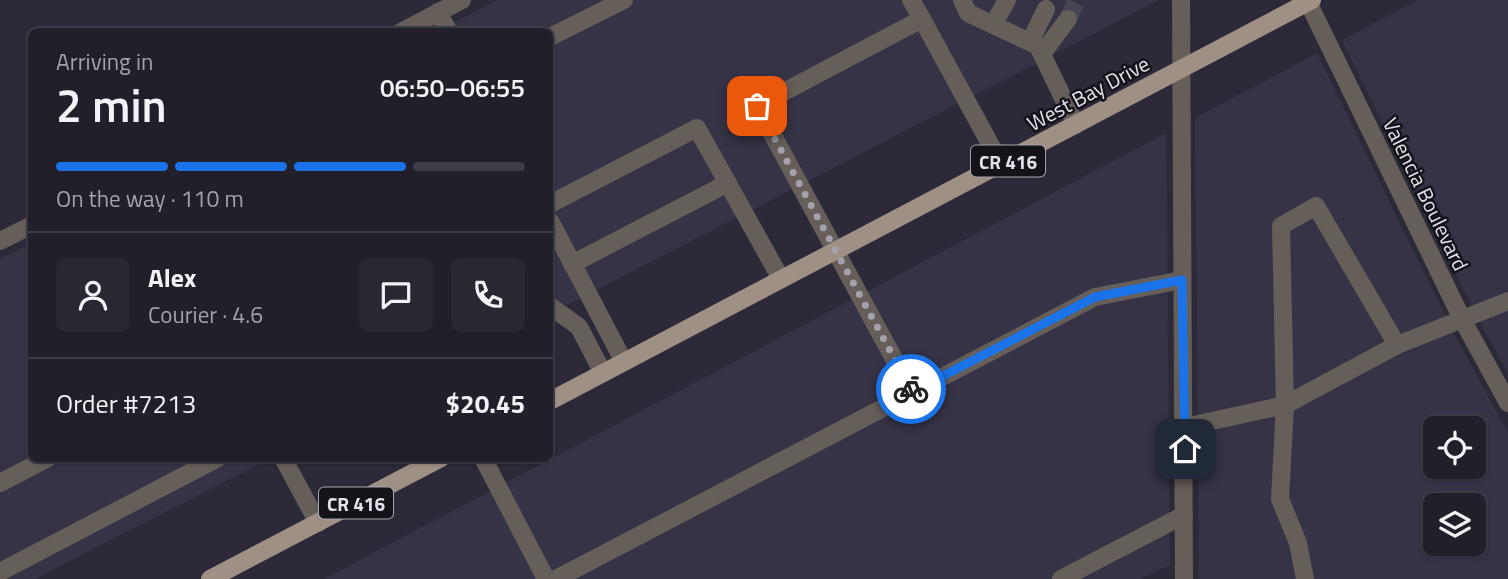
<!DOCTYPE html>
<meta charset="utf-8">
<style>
:root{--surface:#211f2a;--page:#292732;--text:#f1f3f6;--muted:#a2a2a8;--line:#3e3d47;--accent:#1a73e8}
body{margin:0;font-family:"Titillium Web",sans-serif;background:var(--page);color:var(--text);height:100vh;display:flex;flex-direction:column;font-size:26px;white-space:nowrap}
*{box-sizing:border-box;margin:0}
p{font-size:23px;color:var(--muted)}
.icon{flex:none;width:38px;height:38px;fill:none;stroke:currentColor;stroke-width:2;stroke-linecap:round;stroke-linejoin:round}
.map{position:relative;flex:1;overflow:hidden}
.details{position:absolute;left:28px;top:28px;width:525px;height:434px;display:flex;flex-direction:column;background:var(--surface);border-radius:10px;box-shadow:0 2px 5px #0004,0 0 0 2px var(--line)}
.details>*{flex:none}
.buttons{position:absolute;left:1423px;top:416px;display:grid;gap:14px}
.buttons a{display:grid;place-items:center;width:63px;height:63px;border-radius:10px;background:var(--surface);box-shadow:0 2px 5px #0004,0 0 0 2px var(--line);font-size:35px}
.pin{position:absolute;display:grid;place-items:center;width:60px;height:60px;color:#fff;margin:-30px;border-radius:14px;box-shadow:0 4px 10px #0006}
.courier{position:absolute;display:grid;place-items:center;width:70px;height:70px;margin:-35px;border:5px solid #1a73e8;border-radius:50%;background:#fff;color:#222;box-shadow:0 2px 9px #0007}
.head em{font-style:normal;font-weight:600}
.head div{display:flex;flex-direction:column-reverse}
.head{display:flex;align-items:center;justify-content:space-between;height:119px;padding:0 28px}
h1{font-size:46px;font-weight:600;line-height:52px}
.bar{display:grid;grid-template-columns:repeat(4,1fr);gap:10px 7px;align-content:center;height:84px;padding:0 28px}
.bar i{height:9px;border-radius:5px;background:var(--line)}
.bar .selected{background:var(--accent)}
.bar p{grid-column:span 4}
.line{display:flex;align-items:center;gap:18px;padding:0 28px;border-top:2px solid var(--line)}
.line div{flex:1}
.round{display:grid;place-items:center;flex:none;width:74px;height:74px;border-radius:10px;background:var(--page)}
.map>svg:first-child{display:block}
.built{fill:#373347;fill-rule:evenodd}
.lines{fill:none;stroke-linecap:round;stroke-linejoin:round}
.minor-tunnel{stroke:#474553;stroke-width:18;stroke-dasharray:18 9;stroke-linecap:butt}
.minor{stroke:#665e59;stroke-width:18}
.major{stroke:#9f8f85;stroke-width:18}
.done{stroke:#a3a1ac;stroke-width:7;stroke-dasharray:0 12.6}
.route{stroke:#1a73e8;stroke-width:9}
.labels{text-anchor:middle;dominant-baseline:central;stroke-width:5;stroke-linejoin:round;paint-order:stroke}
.shield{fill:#14131a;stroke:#a5a3ac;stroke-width:2}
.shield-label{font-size:19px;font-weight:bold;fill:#e3e1eb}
.street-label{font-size:21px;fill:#e3e1eb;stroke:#14131a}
</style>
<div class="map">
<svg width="1508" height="579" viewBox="0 0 1508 579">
<rect width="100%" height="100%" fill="#2c2938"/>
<g class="built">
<polygon points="497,0 1159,0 550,314 550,32 436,32"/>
<polygon points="1418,0 1508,0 1508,373 1475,313 1342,40"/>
<path d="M1317,53L1450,326L1508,433V579H1199L1195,118ZM1435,429H1474V467H1435ZM1435,506H1474V544H1435Z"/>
<polygon points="1166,133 1170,565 1140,579 324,579"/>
<polygon points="31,243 32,458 269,459 35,579 0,579 0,259"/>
</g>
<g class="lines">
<polyline class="minor-tunnel" points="1068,19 1077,0"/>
<g class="minor">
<polyline points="911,0 922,19"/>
<polyline points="962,0 968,13 1038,46 1076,125"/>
<polyline points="1181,0 1184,579"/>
<polyline points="1308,2 1462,319 1508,403"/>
<polyline points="438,12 449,32"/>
<polyline points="993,25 1007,0"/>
<polyline points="401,32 462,0"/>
<polyline points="550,37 624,0"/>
<polyline points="1030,42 1046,9"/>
<polyline points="1042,54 1068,19"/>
<polyline points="550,204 697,128 781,279"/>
<polyline points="550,221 624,362"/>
<polyline points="0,241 32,225"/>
<polyline points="572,264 728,183"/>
<polyline points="550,306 579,327 603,373"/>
<polyline points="1397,345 1508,301"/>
<polyline points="912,392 757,106 922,19 1001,164"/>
<polyline points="1185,427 1285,405 1397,345 1316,206 1281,226 1285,405 1280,499 1298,543 1305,579"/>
<polyline points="283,458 318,523"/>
<polyline points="483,458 546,579"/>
<polyline points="0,483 48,458"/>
<polyline points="0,572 218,458"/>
<polyline points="556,579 1095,297 1182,280"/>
<polyline points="1061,579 1184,515"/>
</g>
<g class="major">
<polyline points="550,401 1312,0"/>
<polyline points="210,579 441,458"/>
</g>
</g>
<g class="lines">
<polyline class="done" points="757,106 911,389"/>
<polyline class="route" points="911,389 912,392 1095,297 1182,280 1185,449"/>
</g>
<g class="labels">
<g class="shield">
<rect x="971" y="145.5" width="74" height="31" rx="5"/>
<rect x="319" y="487.5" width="74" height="31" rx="5"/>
</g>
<g class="shield-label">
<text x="1008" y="161">CR 416</text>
<text x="356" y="503">CR 416</text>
</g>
<g class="street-label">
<text transform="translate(1088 93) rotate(-28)">West Bay Drive</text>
<text transform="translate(1426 194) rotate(64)">Valencia Boulevard</text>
</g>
</g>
</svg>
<div class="buttons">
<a><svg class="icon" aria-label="locate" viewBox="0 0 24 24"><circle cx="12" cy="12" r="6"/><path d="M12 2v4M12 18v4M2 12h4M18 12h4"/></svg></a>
<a><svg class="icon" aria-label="layers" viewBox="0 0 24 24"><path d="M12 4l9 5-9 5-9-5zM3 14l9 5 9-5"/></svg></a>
</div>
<div class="pin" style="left:757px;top:106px;background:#ea580c"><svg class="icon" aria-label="bag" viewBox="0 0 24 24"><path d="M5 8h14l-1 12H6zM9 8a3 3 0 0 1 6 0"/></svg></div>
<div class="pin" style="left:1185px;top:449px;background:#1f2937"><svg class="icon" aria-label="home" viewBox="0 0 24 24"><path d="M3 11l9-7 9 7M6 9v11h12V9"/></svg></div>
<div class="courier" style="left:911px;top:389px"><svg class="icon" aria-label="bike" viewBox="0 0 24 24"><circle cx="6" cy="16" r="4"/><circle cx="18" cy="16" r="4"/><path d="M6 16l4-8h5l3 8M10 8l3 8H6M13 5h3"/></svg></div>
<section class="details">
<div class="head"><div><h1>2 min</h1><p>Arriving in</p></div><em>06:50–06:55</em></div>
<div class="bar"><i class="selected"></i><i class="selected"></i><i class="selected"></i><i></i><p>On the way · 110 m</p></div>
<div class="line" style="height:126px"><a class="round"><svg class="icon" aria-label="person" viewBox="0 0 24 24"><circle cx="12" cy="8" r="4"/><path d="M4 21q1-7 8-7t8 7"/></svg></a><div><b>Alex</b><p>Courier · 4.6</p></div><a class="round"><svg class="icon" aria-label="chat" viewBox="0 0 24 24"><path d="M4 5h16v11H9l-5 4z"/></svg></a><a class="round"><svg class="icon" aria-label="phone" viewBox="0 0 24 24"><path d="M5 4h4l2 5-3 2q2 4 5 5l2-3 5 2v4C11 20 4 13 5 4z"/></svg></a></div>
<div class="line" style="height:91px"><div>Order #7213</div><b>$20.45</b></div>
</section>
</div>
